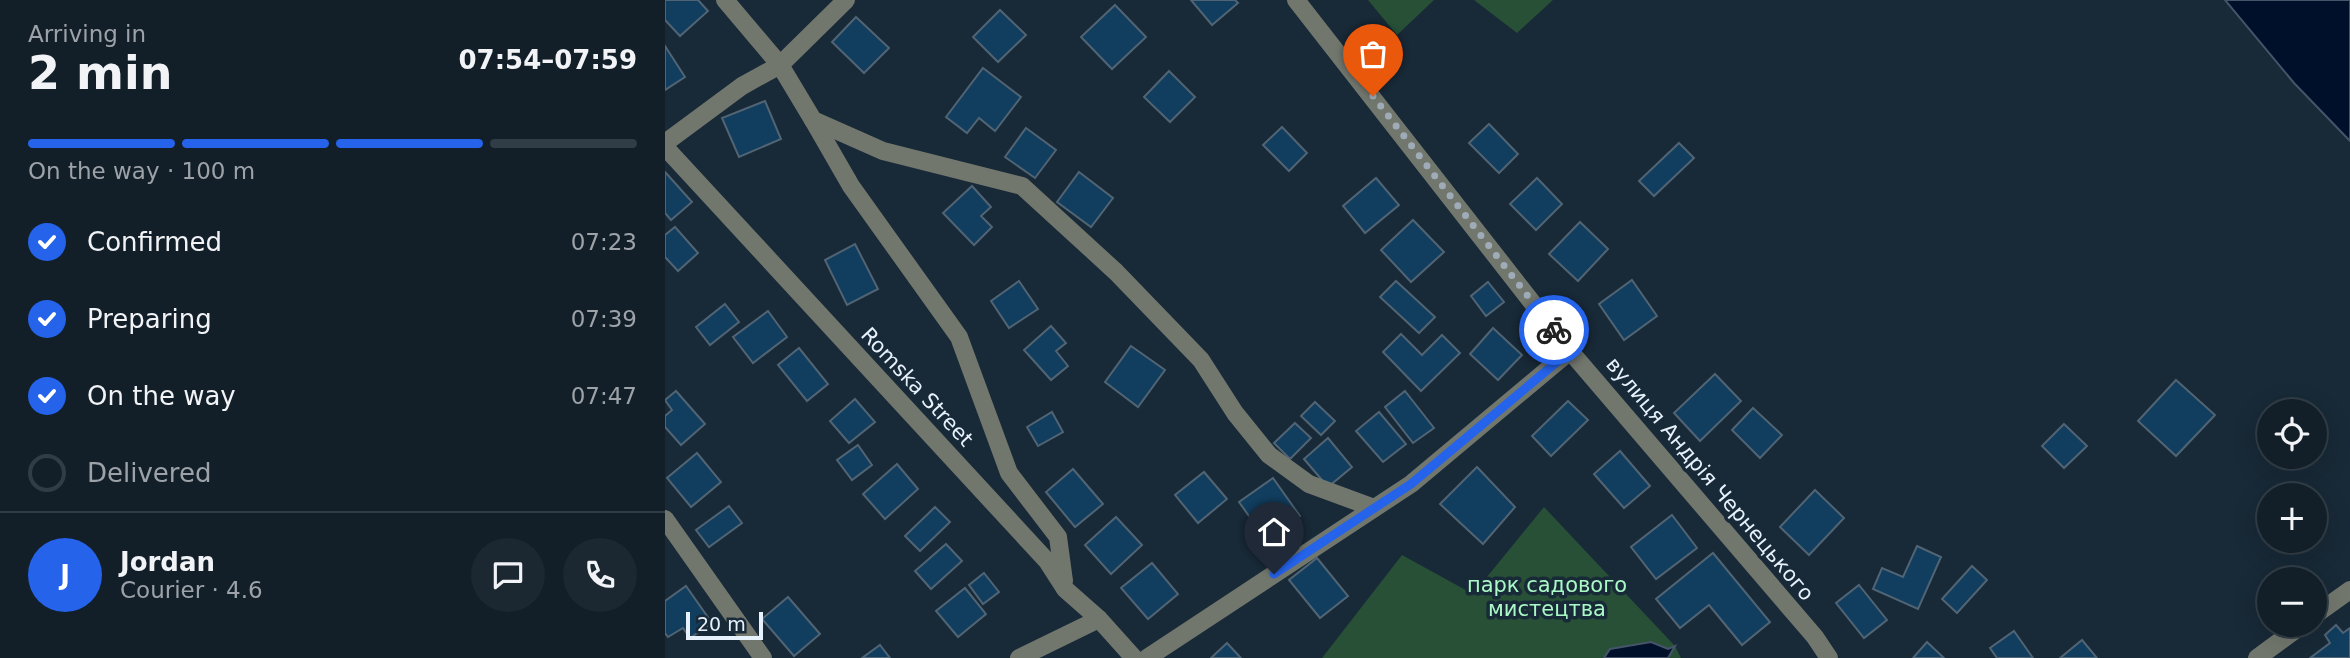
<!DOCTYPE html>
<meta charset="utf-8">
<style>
:root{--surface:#121f29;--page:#1b2731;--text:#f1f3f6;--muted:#9ca2a8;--line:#313d46;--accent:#2563eb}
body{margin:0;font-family:"DejaVu Sans",sans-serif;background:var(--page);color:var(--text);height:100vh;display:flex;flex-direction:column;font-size:26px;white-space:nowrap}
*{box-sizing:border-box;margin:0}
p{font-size:23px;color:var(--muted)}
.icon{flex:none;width:38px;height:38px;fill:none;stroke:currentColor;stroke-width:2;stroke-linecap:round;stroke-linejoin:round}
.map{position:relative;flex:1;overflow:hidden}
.details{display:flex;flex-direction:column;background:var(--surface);width:665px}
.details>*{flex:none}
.buttons{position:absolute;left:1592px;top:399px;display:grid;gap:14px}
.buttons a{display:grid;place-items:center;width:70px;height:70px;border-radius:50%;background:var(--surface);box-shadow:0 7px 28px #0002,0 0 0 2px var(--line);font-size:35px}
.scale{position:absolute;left:21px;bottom:18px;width:77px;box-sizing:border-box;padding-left:7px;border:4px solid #e7f2fc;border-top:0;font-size:19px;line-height:24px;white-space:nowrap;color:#e7f2fc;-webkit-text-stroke:5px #182937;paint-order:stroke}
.pin{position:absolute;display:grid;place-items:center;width:60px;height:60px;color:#fff;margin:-72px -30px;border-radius:50% 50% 50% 0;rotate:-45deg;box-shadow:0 0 7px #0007}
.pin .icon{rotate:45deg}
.courier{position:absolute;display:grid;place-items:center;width:70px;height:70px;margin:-35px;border:5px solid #2563eb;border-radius:50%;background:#fff;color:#222;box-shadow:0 2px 9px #0007}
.summary em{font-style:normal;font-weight:800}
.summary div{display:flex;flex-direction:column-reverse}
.summary{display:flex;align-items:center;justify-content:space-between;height:119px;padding:0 28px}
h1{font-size:46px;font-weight:800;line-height:52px}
.bar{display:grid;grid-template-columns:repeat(4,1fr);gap:10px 7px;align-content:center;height:84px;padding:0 28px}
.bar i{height:9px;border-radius:5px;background:var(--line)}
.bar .on{background:var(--accent)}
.bar p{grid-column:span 4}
.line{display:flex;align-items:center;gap:18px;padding:0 28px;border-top:2px solid var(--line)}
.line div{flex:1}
.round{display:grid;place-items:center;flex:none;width:74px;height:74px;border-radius:37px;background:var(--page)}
ol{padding:0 28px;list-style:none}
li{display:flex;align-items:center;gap:21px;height:77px}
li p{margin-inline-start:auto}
li .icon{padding:7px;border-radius:50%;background:var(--accent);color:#fff;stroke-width:4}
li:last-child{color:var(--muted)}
li i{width:38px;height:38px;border:4px solid var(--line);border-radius:50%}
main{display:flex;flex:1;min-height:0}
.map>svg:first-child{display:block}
.green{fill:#275037}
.water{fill:#00102a;stroke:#455469;stroke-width:2}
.building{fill:#113d5e;stroke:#516474;stroke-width:2}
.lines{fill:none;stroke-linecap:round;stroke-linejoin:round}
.minor{stroke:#72776e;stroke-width:18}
.done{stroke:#9facb7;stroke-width:7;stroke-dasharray:0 12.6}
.route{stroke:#2563eb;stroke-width:9}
.labels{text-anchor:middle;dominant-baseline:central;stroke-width:7;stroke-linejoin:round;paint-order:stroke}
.street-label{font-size:21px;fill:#e7f2fc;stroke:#182937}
.park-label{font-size:21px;fill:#aaf8c5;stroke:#182937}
</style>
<main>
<section class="details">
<div class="summary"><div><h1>2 min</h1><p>Arriving in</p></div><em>07:54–07:59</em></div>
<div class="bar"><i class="on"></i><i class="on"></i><i class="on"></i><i></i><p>On the way · 100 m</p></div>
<ol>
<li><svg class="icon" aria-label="check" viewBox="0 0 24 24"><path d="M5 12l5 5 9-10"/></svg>Confirmed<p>07:23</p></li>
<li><svg class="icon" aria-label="check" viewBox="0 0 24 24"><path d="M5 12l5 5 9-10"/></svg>Preparing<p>07:39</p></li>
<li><svg class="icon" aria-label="check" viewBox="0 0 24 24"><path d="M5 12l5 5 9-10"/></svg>On the way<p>07:47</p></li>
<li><i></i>Delivered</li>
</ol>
<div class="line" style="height:126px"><b class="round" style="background:var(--accent);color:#fff">J</b><div><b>Jordan</b><p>Courier · 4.6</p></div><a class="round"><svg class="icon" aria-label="chat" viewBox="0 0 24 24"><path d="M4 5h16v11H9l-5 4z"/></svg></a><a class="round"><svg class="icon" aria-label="phone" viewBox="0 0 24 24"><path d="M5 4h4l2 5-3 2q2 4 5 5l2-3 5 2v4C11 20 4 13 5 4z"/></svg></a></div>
</section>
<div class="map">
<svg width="1685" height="658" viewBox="0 0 1685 658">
<rect width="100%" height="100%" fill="#182937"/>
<g class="green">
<polygon points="703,0 769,0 732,35"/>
<polygon points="809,0 888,0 852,33"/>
<polygon points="879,507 1010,646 1016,658 657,658 737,555 808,594"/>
</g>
<g class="water">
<polygon points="1560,0 1685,0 1685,141 1629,83"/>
<polygon points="986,642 1003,649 1010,646 1003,658 939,658 945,649"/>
</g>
<g class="building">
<polygon points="0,0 33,0 43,11 15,36 0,20"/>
<polygon points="526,0 570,0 573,3 547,25"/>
<polygon points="450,5 481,37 447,69 416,37"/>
<polygon points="335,10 361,35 333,62 308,37"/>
<polygon points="191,17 224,48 199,73 167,42"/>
<polygon points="0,46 20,77 0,90"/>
<polygon points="318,68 356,97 330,131 314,118 302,133 281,117"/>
<polygon points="504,71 530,97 505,122 479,97"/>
<polygon points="100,101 116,139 74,157 57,118"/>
<polygon points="824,124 853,154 834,173 804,143"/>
<polygon points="617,127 642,153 624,171 598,145"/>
<polygon points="361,128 391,150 370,178 340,157"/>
<polygon points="1014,143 1029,158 989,196 974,181"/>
<polygon points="0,172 27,202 6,220 0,213"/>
<polygon points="414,172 448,198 426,227 392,202"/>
<polygon points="711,178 734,205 700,233 678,206"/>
<polygon points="872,178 897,204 871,230 845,204"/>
<polygon points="307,186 326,207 316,216 327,227 309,245 278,213"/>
<polygon points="748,220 779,252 746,282 716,250"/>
<polygon points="915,222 943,249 913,281 884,254"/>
<polygon points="10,227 33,253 13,271 0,257 0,235"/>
<polygon points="190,244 213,289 182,305 160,260"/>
<polygon points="967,280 992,316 959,340 934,304"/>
<polygon points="354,281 373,309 344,328 326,301"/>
<polygon points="731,281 770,317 754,333 715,297"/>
<polygon points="823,282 839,302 821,316 806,296"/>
<polygon points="60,304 74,322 45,345 31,327"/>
<polygon points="103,311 122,337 88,363 68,337"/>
<polygon points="386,326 401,343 391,351 403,366 386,380 359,350"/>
<polygon points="828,328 857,355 833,380 805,354"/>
<polygon points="736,334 757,355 777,335 795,353 756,391 718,352"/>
<polygon points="466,346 500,370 473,407 440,382"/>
<polygon points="134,348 163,384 142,401 113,365"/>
<polygon points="1050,374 1076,401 1035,441 1009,413"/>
<polygon points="1511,380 1550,415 1511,456 1473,421"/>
<polygon points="11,391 40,424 16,445 0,427 0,416 7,410 0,400"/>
<polygon points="740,391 769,428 748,443 720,407"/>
<polygon points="190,399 210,422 184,443 165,421"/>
<polygon points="903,401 923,420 886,456 867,436"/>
<polygon points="650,402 670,421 656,435 636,416"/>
<polygon points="1088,408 1117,435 1095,458 1067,430"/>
<polygon points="387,412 398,432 373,446 362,427"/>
<polygon points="714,412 741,444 718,462 691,431"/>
<polygon points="630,423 646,438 625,459 609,443"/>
<polygon points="1399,424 1422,446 1399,468 1377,446"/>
<polygon points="663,438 687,467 663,487 639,459"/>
<polygon points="193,445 207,465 187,480 172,460"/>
<polygon points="955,451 985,486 959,508 929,474"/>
<polygon points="32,453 56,482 26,507 2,478"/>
<polygon points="232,464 253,489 220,519 198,494"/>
<polygon points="812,467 850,507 818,544 775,504"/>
<polygon points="408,469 438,504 410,527 381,492"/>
<polygon points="539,472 562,499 533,523 510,495"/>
<polygon points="608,478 635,516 601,540 574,502"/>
<polygon points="1150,490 1179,518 1144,555 1115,527"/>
<polygon points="64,506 77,523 44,547 31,530"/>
<polygon points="270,507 285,522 255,551 240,536"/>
<polygon points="1007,515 1032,548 991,579 966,547"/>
<polygon points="451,517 477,545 446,574 420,545"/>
<polygon points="281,544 297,561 266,589 250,571"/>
<polygon points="1252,546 1276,557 1253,609 1208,589 1217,568 1238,577"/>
<polygon points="1048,553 1105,622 1077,645 1044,605 1015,628 991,599"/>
<polygon points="652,558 683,596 655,618 624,580"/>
<polygon points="487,563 513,594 483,619 456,588"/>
<polygon points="1307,566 1322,580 1292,613 1277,599"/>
<polygon points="319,573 334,592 318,604 304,585"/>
<polygon points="1194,585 1222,620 1199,638 1171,603"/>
<polygon points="21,586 47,623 25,638 18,628 3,637 0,633 0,601"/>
<polygon points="300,588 321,614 293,637 271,611"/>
<polygon points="123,597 155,634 129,656 97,619"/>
<polygon points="1671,625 1678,633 1685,628 1685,658 1645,658 1665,643 1660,635"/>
<polygon points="1349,631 1368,658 1332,658 1325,648"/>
<polygon points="1417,640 1432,658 1395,658"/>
<polygon points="1262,642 1279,658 1248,658"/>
<polygon points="562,643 576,658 546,658"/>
<polygon points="215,645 225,658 197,658"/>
</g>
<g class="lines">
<g class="minor">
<polyline points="60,0 115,65 148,120 218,151 357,186 451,272 536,360 570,413 604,455 644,484 709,508"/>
<polyline points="631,0 905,351 1150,637 1164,658"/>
<polyline points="148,120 186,186 294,337 344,473 393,537 399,581"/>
<polyline points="0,143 77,86 115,65 181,0"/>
<polyline points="0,147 382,561 400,589 434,619 469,658"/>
<polyline points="0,519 98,658"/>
<polyline points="1650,615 1685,590"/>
<polyline points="354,658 434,619"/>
<polyline points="482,658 746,484 905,351"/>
<polyline points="1592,658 1637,625"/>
</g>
</g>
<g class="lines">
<polyline class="done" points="708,96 889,330"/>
<polyline class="route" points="609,574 746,484 905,351 889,330"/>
</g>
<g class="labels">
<g class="street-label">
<text transform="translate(252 387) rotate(47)">Romska Street</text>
<text transform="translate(1045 479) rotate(50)">вулиця Андрія Чернецького</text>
</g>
<g class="park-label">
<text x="882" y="585">парк садового<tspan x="882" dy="24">мистецтва</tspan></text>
</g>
</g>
</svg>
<div class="buttons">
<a><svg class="icon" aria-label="locate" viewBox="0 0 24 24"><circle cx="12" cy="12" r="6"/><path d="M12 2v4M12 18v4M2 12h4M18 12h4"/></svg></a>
<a>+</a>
<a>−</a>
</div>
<div class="scale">20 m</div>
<div class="pin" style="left:708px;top:96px;background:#ea580c"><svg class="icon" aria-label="bag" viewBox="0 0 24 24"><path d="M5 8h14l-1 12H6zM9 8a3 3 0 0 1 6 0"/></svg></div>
<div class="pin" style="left:609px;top:574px;background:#1f2937"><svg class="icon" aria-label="home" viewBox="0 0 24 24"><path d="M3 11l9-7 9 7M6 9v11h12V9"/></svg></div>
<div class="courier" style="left:889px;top:330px"><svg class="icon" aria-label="bike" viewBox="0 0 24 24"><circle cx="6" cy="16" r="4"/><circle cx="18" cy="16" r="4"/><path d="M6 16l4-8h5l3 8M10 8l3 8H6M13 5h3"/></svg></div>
</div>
</main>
